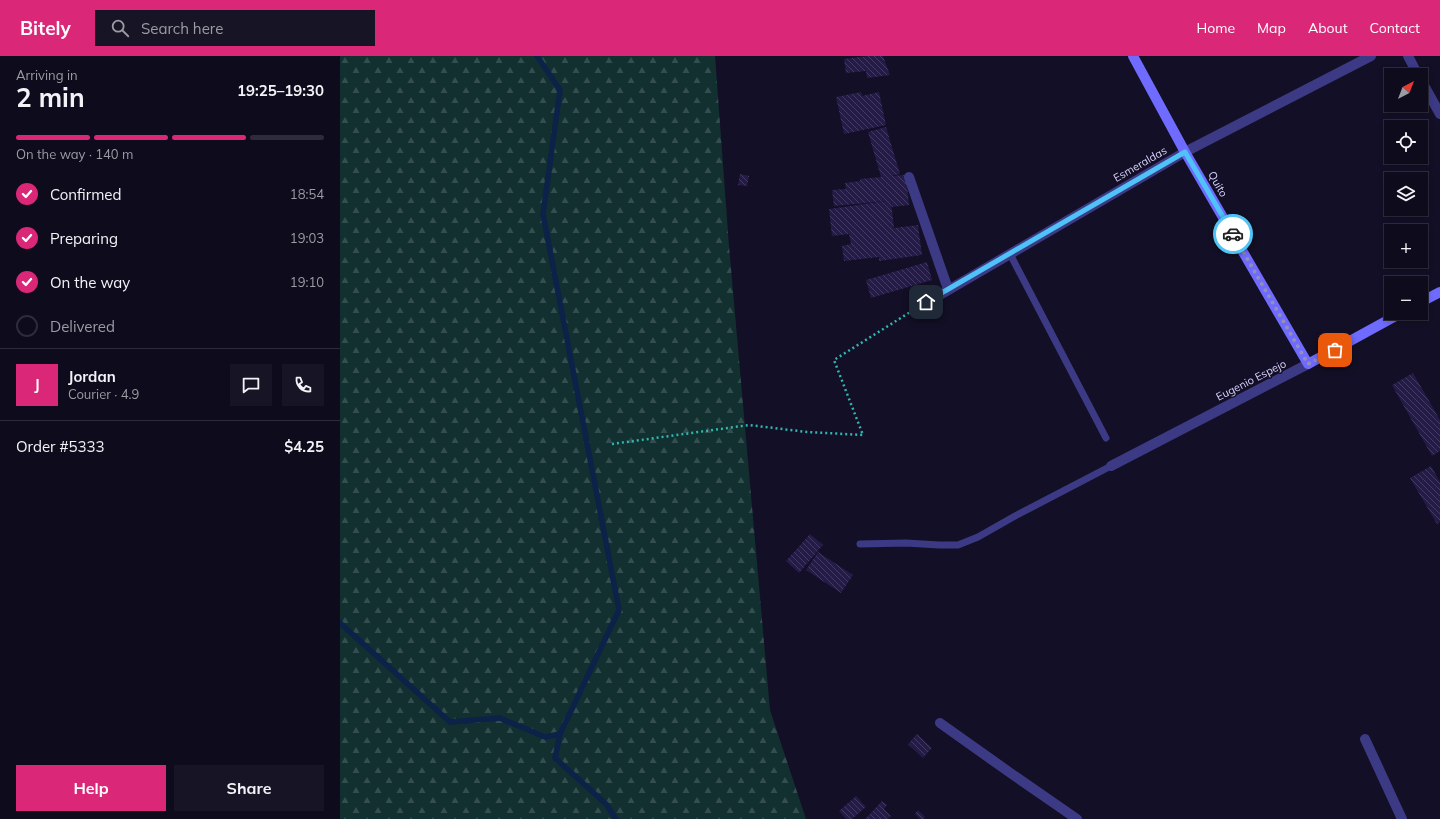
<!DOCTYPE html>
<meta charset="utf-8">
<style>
:root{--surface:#0e0b1c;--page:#171425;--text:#f1f3f6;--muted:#9b9ba3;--line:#2e2b3b;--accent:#db2777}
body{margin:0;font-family:Mulish,sans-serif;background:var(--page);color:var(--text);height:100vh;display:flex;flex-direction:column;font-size:15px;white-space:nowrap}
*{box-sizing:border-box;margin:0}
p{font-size:13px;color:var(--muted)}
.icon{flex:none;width:22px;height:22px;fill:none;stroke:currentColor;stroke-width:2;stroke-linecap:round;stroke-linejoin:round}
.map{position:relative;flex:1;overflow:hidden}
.sheet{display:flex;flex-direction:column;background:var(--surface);width:340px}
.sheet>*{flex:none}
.needle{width:26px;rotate:42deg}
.tools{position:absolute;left:1044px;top:12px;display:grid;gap:8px}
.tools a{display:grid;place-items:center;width:44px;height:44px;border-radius:0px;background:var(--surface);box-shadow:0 2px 6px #0003,0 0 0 1px var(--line);font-size:20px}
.pin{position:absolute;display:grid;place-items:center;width:34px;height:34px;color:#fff;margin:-17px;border-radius:8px;box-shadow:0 2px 6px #0006}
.courier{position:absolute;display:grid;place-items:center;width:40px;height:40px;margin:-20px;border:3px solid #4fc3f7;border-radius:50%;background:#fff;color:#222;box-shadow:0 1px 5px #0007}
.summary em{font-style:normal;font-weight:700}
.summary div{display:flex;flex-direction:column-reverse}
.summary{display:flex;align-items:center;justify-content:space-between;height:68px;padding:0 16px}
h1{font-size:26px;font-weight:700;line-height:30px}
.bar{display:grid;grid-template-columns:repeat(4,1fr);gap:6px 4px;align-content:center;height:48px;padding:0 16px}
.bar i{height:5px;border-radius:3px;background:var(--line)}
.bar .active{background:var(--accent)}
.bar p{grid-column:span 4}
.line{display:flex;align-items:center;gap:10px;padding:0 16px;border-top:1px solid var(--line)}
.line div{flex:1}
.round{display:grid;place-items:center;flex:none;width:42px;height:42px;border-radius:0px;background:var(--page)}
ol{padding:0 16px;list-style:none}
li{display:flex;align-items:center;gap:12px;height:44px}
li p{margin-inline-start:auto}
li .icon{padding:4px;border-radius:50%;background:var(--accent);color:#fff;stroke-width:4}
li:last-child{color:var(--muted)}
li i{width:22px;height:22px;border:2px solid var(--line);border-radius:50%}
.button{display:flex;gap:8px;margin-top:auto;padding:8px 16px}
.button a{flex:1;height:46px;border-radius:0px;background:var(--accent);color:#fff;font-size:16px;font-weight:700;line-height:46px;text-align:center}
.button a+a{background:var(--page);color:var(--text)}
header{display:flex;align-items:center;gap:24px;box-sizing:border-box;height:56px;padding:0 20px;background:var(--accent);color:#fff}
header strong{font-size:19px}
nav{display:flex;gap:22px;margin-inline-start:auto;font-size:14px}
.search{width:280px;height:36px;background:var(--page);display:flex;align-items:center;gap:10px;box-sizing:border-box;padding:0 14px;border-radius:0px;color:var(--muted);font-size:15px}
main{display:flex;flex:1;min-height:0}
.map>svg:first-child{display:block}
.forest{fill:url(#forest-firs)}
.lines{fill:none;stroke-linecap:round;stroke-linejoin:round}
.stream{stroke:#0c2248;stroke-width:5.5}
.building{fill:url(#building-back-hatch)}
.path{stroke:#2fb8b0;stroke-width:2.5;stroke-dasharray:2 3;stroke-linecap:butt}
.lane{stroke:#3d3a85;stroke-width:7}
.street{stroke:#3d3a85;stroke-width:10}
.secondary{stroke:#6f6bff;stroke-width:10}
.done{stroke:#948fb3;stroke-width:4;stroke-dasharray:0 7.2}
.route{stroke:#4fc3f7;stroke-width:5}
.labels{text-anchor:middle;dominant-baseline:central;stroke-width:3;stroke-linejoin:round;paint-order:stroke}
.street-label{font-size:11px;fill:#d9d4ff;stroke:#130f26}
</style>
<header>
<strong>Bitely</strong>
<div class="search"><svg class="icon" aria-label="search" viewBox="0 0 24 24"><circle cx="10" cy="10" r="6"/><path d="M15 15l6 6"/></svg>Search here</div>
<nav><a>Home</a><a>Map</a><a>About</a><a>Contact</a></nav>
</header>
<main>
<section class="sheet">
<div class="summary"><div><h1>2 min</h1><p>Arriving in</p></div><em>19:25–19:30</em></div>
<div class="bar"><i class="active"></i><i class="active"></i><i class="active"></i><i></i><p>On the way · 140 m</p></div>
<ol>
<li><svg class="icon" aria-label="check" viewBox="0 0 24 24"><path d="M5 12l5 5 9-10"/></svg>Confirmed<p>18:54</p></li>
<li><svg class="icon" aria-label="check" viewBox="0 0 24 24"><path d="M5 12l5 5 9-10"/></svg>Preparing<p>19:03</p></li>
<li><svg class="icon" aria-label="check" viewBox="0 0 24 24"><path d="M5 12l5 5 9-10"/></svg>On the way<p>19:10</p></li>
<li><i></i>Delivered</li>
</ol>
<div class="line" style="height:72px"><b class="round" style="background:var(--accent);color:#fff">J</b><div><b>Jordan</b><p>Courier · 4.9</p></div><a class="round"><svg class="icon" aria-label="chat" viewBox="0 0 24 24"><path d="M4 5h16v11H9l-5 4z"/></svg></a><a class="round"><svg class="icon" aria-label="phone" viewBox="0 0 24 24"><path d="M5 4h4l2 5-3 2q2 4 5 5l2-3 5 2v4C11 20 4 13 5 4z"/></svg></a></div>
<div class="line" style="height:52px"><div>Order #5333</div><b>$4.25</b></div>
<div class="button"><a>Help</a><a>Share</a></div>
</section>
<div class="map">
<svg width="1100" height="763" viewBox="0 0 1100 763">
<defs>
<pattern id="forest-firs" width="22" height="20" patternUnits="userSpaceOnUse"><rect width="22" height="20" fill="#12302f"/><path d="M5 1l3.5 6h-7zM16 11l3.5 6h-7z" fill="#344d4e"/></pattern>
<pattern id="building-back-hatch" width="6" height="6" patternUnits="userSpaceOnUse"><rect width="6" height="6" fill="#241b47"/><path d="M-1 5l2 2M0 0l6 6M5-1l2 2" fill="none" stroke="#433b63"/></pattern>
</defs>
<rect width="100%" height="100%" fill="#130f26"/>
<polygon class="forest" points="0,0 375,0 389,190 430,654 466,763 0,763"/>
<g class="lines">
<g class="stream">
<polyline points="197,0 220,34 203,158 279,554 220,678 215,702 266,748 276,763"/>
<polyline points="0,567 110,666 160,662 205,681 220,678"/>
</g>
</g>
<g class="building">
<polygon points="529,0 543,0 550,19 527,22 526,15 506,17 504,3"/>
<polygon points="521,36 522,40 539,36 546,69 504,78 496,41"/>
<polygon points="546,71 560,118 550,120 566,119 569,149 552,151 551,145 554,172 578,169 582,199 539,205 539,201 504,205 502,190 511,188 509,178 492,180 489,153 546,145 494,150 492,134 506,133 505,127 520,125 520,123 541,121 528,76"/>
<polygon points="400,118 409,120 407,130 398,129"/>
<polygon points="587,206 592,224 531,242 526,224"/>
<polygon points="1073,317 1100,364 1100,395 1092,400 1052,329"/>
<polygon points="1091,410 1100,426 1100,466 1097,468 1070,422"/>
<polygon points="470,478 483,489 459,517 446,505"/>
<polygon points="478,496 513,519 501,537 466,514"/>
<polygon points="577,678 592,692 583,702 568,688"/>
<polygon points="516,740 526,751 512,763 506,763 499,755"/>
<polygon points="542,745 547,749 544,753 551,760 548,763 525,763"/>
<polygon points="578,754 585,761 584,763 580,763 575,758"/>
</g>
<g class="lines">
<polyline class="path" points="272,388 409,369 467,376 523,379 494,304 575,253"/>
<g class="lane">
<polyline points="670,198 766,382"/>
<polyline points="520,488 566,487 599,489 618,489 638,481 675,460 771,410"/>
</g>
<g class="street">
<polyline points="1068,0 1078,19"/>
<polyline points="1081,24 1100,58"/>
<polyline points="569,121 608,233"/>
<polyline points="586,247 845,96 1031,0"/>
<polyline points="771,410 968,308"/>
<polyline points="600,667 669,716 737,763"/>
<polyline points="1025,683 1062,763"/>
</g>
<g class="secondary">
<polyline points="793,0 845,96 968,308 1061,257"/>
<polyline points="1081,246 1100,236"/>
</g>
</g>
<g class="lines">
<polyline class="done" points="893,178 968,308 995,294"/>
<polyline class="route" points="586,246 845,96 893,178"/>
</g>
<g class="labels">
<g class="street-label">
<text transform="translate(800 108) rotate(-30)">Esmeraldas</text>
<text transform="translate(878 128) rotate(60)">Quito</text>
<text transform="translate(911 324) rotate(-27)">Eugenio Espejo</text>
</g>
</g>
</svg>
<div class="tools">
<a><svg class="needle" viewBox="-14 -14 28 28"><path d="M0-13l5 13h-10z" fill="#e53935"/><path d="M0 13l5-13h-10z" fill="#9b9ba3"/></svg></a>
<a><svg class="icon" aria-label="locate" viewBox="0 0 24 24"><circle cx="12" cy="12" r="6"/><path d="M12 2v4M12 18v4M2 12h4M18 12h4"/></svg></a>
<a><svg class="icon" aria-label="layers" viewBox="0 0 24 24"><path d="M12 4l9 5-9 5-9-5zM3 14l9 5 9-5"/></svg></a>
<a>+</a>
<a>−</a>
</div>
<div class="pin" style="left:995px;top:294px;background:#ea580c"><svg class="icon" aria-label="bag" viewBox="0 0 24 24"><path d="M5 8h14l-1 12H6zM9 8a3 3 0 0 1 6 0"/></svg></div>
<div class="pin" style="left:586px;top:246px;background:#1f2937"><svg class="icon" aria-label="home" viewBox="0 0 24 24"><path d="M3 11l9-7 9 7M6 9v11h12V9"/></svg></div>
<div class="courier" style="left:893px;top:178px"><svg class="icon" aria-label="car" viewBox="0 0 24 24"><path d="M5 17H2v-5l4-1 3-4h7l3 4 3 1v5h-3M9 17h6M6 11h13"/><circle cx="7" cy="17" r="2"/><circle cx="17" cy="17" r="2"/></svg></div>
</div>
</main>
